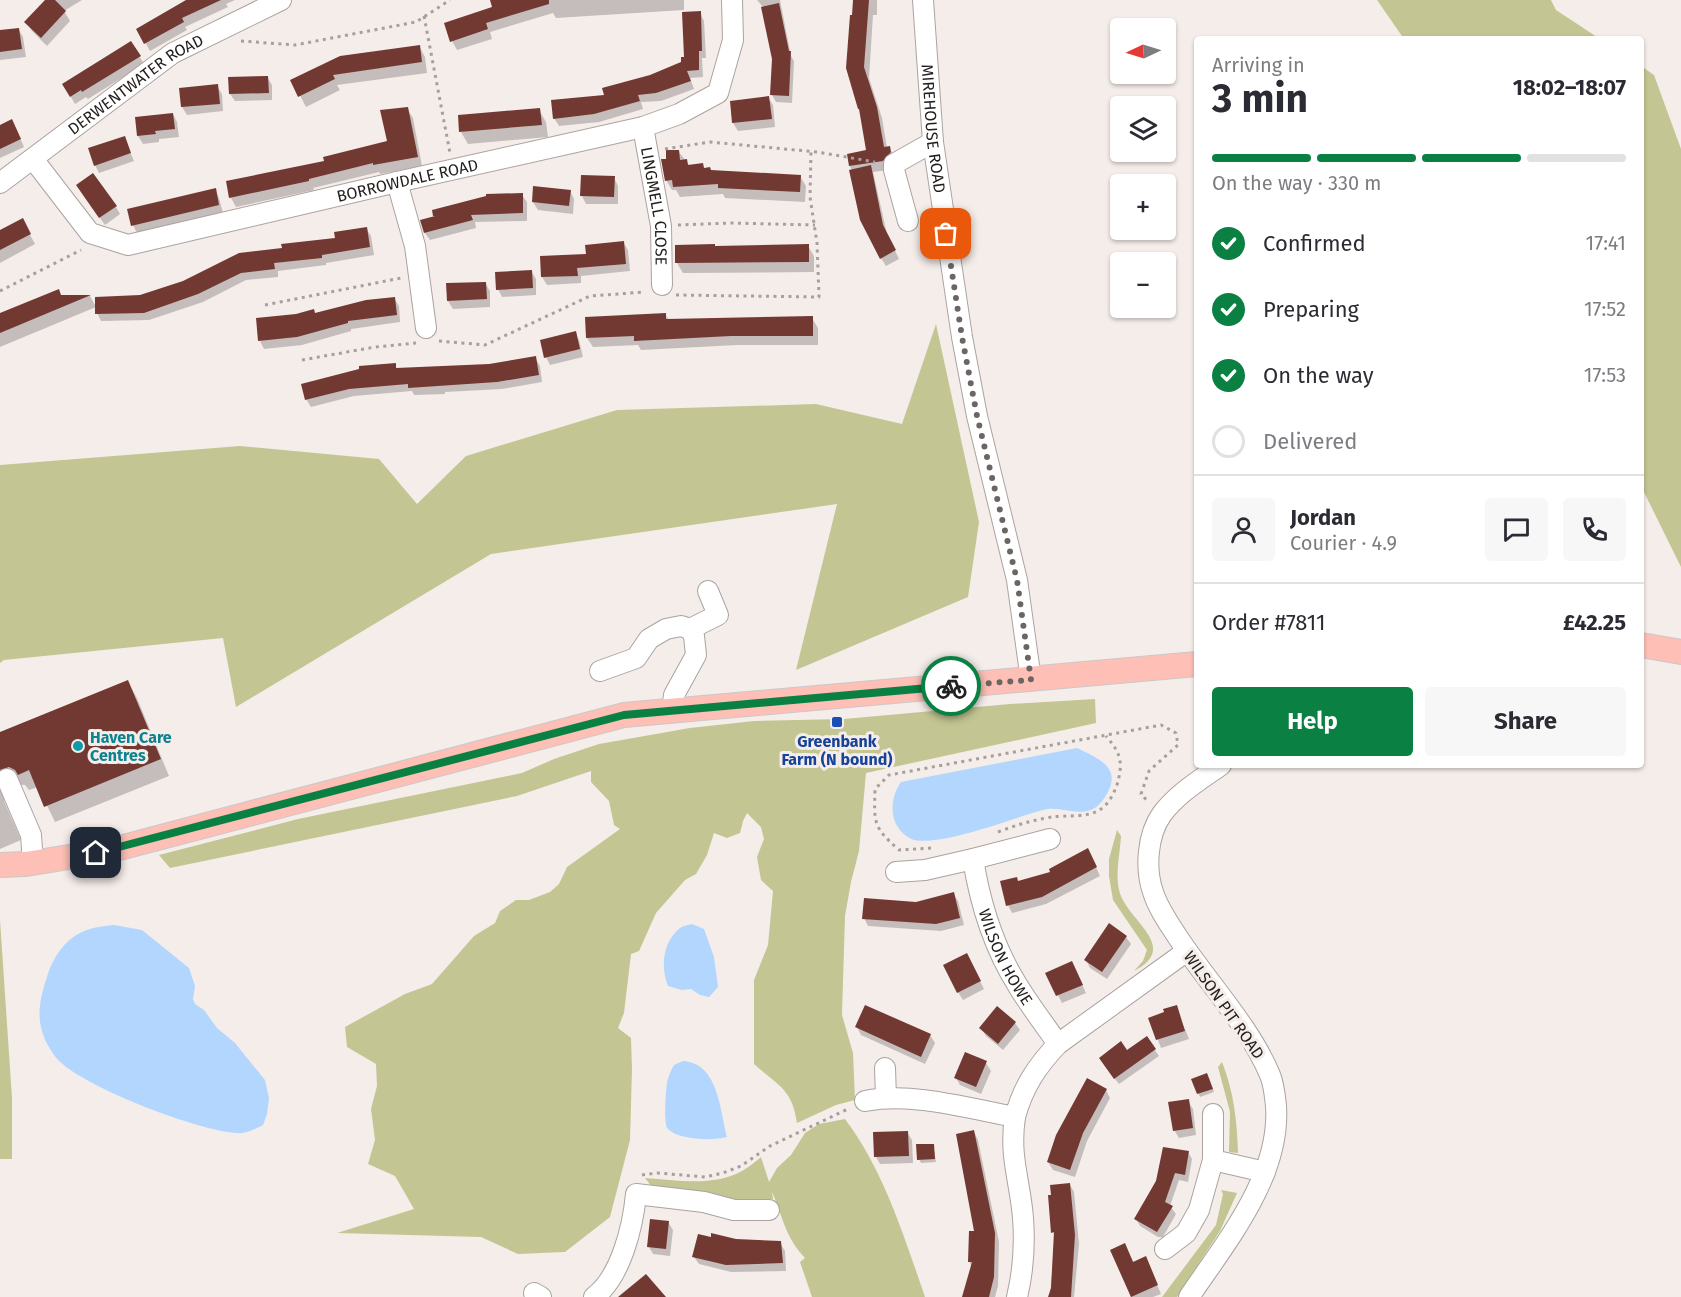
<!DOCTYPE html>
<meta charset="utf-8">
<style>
:root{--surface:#fff;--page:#f7f7f7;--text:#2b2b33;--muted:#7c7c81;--line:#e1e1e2;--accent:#0b8043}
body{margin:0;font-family:"Fira Sans",sans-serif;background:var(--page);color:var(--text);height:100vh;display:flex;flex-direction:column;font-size:22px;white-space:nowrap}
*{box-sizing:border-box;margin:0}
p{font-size:20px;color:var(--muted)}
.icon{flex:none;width:33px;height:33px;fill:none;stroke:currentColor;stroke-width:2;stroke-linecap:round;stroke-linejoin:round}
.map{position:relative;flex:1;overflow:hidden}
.details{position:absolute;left:1194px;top:36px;width:450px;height:732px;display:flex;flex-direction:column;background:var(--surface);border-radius:6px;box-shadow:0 2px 4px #0004}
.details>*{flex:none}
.needle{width:39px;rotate:266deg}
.controls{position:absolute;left:1110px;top:18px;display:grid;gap:12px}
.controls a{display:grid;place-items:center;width:66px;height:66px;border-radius:6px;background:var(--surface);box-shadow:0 2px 4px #0004;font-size:30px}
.pin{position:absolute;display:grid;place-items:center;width:51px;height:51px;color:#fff;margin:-26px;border-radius:12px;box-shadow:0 3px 9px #0006}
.courier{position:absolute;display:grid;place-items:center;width:60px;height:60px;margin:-30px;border:4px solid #0b8043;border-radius:50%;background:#fff;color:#222;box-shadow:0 2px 8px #0007}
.head em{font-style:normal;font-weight:700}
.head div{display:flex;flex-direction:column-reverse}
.head{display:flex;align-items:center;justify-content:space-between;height:102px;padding:0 18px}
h1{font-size:39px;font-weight:700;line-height:45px}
.bar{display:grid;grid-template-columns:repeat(4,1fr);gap:9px 6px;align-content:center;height:72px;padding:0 18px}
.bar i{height:8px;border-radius:4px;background:var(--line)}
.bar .current{background:var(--accent)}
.bar p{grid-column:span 4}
.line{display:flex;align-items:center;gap:15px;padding:0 18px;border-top:2px solid var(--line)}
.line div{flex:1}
.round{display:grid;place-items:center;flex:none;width:63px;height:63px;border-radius:6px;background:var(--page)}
ol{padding:0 18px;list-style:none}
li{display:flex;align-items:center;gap:18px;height:66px}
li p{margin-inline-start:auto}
li .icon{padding:6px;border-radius:50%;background:var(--accent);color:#fff;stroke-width:4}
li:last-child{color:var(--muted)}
li i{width:33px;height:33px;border:3px solid var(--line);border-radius:50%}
.cta{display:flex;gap:12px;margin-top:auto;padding:12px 18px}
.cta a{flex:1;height:69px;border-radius:6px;background:var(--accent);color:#fff;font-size:24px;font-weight:700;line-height:69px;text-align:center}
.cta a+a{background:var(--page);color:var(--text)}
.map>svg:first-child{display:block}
.green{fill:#c3c692}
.water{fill:#b2d6fd}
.shadow{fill:#0003}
.building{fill:#723932}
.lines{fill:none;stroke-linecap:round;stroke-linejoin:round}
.minor-casing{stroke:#aba3a0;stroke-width:22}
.major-casing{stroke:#cac9c9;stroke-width:26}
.path{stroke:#a6a09d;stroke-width:3;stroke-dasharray:3 4.5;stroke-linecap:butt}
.minor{stroke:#fff;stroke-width:20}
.major{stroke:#fdbfb6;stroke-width:24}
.done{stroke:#6b6664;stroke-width:6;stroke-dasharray:0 10.8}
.route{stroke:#0b8043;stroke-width:8}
.transit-dot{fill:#1a4fb4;stroke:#f5edea;stroke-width:2}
.culture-dot{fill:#0f9aa8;stroke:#f5edea;stroke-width:2}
.labels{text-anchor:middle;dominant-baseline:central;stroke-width:6;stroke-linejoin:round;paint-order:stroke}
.street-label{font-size:16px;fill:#211e1c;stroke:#f5edea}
.culture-label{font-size:16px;font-weight:bold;fill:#0d838f;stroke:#f5edea;text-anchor:start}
.transit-label{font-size:16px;font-weight:bold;fill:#164399;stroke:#f5edea}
</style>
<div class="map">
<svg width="1681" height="1297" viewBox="0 0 1681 1297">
<rect width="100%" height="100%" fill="#f5edea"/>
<g class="green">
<polygon points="1377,0 1551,0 1556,10 1600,39 1404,39"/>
<polygon points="1641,66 1654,75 1681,149 1681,567 1641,486"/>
<polygon points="936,324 979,522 968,597 796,670 837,504 491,554 236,707 223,638 4,660 0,663 0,465 240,446 379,459 417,504 466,456 617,410 816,404 902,424"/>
<path d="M1095,699L1096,723L866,773L859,851L851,882L845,916L842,1015L853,1053L855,1100L836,1105L797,1123C792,1088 778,1086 754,1064V980L768,945L773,891L761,880L757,857L764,839L761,827L747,813L743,821L740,833L727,838L714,833L707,855L696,874L685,880L656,913L639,951L631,954L624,1013L618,1028L631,1038L632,1069L630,1140L610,1217L565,1252L518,1254L481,1237L337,1233L414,1209L395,1176L368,1164L375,1140L371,1109L377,1086L376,1064L347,1047L345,1027L405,994L432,984L474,936L495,923L500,911L516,900H529L550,892L559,884L567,867L620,829L614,825L609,801L591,782V771L517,796L170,868L159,855L298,819L522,773L554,759L599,744L690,728L754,721L844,719L1010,704Z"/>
<path d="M1117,830L1121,836C1120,855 1114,878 1121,896C1132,923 1179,948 1134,971L1143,961L1147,950L1113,900L1109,876V859Z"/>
<polygon points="0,920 12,1098 12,1159 0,1159"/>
<path d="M1222,1062C1234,1092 1237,1121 1238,1153L1229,1152L1230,1112L1218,1067Z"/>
<path d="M845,1119C884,1171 904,1236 925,1297H812L800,1262L805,1258C784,1235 784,1219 772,1192L773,1199L757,1200L752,1204L652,1187L645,1178C677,1180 713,1187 742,1171C749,1167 755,1162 761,1157L769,1182L777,1168L791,1155L805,1133L819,1124Z"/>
<polygon points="1221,1190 1237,1193 1220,1231 1177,1297 1162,1297 1216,1225 1223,1194"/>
</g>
<g class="water">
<path d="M1077,748C1097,758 1121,766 1108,792C1105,798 1099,806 1093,809C1076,817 1060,805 1043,810C1013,818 943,846 914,840C905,837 899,830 895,822C890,809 893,793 901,782Z"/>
<path d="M692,924L704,929L714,957L718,987L709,997L700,995L691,989L682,990L668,986C661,968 662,943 679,929C682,926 688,925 692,924Z"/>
<path d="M114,925L142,930L189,968L195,986L193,999L195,1004L204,1010L217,1028L235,1043L265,1080L269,1098L267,1114L263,1125C255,1129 246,1134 237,1133C201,1132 73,1084 54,1055C35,1028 37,1007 47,977C53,957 66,937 87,930C95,927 105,926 114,925Z"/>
<path d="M683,1061C718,1063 720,1109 727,1137C713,1141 679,1140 668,1129C663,1124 666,1090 667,1083C668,1076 671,1071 674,1065Z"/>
</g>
<g class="shadow">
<polygon points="47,0 82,0 64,11 70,21 47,46 32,31 26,22"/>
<polygon points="188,0 235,0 226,4 228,7 185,27 187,30 150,51 138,29"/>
<polygon points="502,0 684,0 684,10 556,18 553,13 490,32 492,39 457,50 452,41"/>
<polygon points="757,0 780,0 791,56 794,61 792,103 776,102 772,95 774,59 763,7"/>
<polygon points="855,0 877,0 877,15 873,15 869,78 882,118 887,148 889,148 895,157 888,170 873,172 887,234 899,259 886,266 881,258 850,166 868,151 854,16"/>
<polygon points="700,13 704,21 706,58 702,58 703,77 690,78 694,89 661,101 641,102 643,109 599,122 559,126 554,118 683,63"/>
<polygon points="19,30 23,37 26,57 0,60 0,32"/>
<polygon points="131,43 144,64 88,99 86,97 75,104 64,85"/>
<polygon points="419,46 425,57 427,73 337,85 340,90 306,107 292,80"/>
<polygon points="267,77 272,85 272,100 235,101 230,94"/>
<polygon points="217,86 222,94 223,111 187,115 182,107 181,89"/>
<polygon points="768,97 773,105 775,127 738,131 733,123 731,102"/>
<polygon points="407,109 413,118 422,166 380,174 379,172 313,188 314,190 236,207 231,198 227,183 325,162 389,142"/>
<polygon points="539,110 546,122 548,137 468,144 461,132"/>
<polygon points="173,114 177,122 179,137 159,139 159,142 143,144 138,136 136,118"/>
<polygon points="0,126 16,129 24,147 0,158"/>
<polygon points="124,138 134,161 99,173 95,165"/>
<polygon points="678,151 690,166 702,165 705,169 711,171 800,176 806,186 805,202 725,198 723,194 680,197 676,190 672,190 666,180 668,160"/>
<polygon points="614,178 618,186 618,204 586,204 582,196"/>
<polygon points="215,190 219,198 223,213 137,233 133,225"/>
<polygon points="570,191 574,199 573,214 538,210 533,202"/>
<polygon points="82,193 116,207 120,214 105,225"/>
<polygon points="522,195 527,202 527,221 475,222 476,228 430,240 425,233 435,217 434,215"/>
<polygon points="22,220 35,244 0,263 0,232"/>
<polygon points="366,228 371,236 374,255 326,263 326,265 278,271 278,277 246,280 203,302 149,320 101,321 97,313 140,297 283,250 336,239"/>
<polygon points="623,242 628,250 630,271 581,276 581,283 547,285 542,277 542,258 588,256"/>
<polygon points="808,246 814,256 814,272 683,273 677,263"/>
<polygon points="531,271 536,279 536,295 502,297 498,289"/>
<polygon points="485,283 490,291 490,307 453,309 448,301"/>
<polygon points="61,296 90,296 96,307 0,347 0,315"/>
<polygon points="394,298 399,306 400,322 351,329 351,331 302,345 264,349 260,341 315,315"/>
<polygon points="665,314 669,320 812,318 818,328 818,345 737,345 641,350 638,345 593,347 587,338"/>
<polygon points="575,333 579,340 583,357 550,365 546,357"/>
<polygon points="535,358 540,366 542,382 502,389 445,392 445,394 414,395 412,391 354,396 311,407 306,399 395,365 398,370 490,366"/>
<polygon points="128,682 137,698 169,776 55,822 38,787 29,790 25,785 13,784 6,789 4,801 21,840 0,849 0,734"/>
<polygon points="1092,858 1100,876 1046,904 1012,913 1008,905 1019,882 1053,873"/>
<polygon points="953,893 958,901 964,925 941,931 868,926 864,918"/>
<polygon points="1126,937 1131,944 1107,979 1090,968 1086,960"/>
<polygon points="971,963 984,989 963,1000 958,992"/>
<polygon points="1076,971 1086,993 1062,1003 1047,974"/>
<polygon points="1176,1007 1189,1039 1161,1048 1150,1019"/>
<polygon points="1015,1023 1020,1030 1003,1050 986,1036 981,1028"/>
<polygon points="857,1027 930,1035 935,1043 925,1064 861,1035"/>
<polygon points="1146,1038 1159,1056 1119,1084 1104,1065"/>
<polygon points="966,1054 986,1063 991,1071 981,1094 960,1085 956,1078"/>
<polygon points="1209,1078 1214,1092 1200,1097 1193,1080"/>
<polygon points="1106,1090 1110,1098 1087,1141 1075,1177 1053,1170 1048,1162"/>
<polygon points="1188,1101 1193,1109 1196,1135 1179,1138 1174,1130"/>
<polygon points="907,1132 912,1140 913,1163 880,1164 876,1157"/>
<polygon points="974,1132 978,1140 999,1242 998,1286 995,1297 964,1297 972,1267 969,1261 976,1233"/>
<polygon points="933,1145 936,1162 921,1163 919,1159"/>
<polygon points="1188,1152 1192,1159 1188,1182 1179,1180 1170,1206 1176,1214 1163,1237 1158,1237 1140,1226 1136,1219 1160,1173"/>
<polygon points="1070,1185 1074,1192 1079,1244 1074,1297 1050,1297 1055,1237 1053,1232"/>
<polygon points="668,1222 673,1230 670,1256 653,1254 649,1247"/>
<polygon points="712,1238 780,1243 785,1251 786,1271 731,1272 699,1264 694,1257"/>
<polygon points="1125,1245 1134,1263 1149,1266 1161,1294 1153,1297 1131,1297 1112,1251"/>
</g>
<g class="building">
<polygon points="45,0 55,0 66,11 41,38 24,22"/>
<polygon points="186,0 221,0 182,18 184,22 144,44 136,29"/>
<polygon points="490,0 549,0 549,4 486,23 488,29 450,42 444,23 492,7"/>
<polygon points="853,0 869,0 864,67 877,107 884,147 890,146 891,152 883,161 849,166 847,154 866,150 859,109 858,109 846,68 850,15 852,15"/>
<polygon points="779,3 789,51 791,51 789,96 770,95 772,59 761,7"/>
<polygon points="701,11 702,51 699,51 699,70 687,71 691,81 656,93 638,95 640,101 594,114 553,119 551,100 604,95 602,88 650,75 681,62 681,57 684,57 682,12"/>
<polygon points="19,28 22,49 0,52 0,30"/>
<polygon points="131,41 141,56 82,92 81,90 70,97 62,84"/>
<polygon points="420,45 422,62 333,75 335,79 298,97 290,80 340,56"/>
<polygon points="268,76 269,93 229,94 228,77"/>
<polygon points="218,84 220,104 181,107 179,88"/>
<polygon points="769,96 772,119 732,123 730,101"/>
<polygon points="408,107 418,157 373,165 373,163 309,179 309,181 229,198 226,181 324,161 323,157 387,141 380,110"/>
<polygon points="540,108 542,125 459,132 458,115"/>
<polygon points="173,113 175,129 155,131 156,134 137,136 135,117"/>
<polygon points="12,119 21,139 0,149 0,125"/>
<polygon points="125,136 131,153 94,166 88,148"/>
<polygon points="666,150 679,150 680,160 687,159 688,165 703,163 704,168 710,167 711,170 801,175 800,192 718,188 718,184 673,187 672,180 665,181 661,159 666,159"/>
<polygon points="871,165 883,225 896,250 880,259 860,220 849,170"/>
<polygon points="93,173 117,206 99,218 76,185"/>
<polygon points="581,175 615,176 614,197 580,196"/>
<polygon points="533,186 571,190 569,206 532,202"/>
<polygon points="216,188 219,205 131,226 127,209"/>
<polygon points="523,193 523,213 471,215 473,220 424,233 420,220 435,216 433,216 432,210 486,196 486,194"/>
<polygon points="23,218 31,234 0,250 0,230"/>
<polygon points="367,227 370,247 322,255 322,258 274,263 275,269 241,273 198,294 144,313 95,314 95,297 140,295 183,281 239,253 282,248 281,244 335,238 334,232"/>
<polygon points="624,241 626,264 577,268 578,276 541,277 540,256 586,254 585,245"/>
<polygon points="715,244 715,246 809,244 809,262 675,263 675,245"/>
<polygon points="532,270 533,288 496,290 495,272"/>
<polygon points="486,282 487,299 447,301 446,283"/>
<polygon points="59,289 61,295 91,295 0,333 0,313"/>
<polygon points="395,297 397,315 348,321 348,323 297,337 258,341 256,318 296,314 314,309 315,313 366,300"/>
<polygon points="666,313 666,319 813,316 813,336 731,336 634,341 634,336 586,338 585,317"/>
<polygon points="576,331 580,349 544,358 540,340"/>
<polygon points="536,356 539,375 497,382 408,388 408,384 349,389 305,400 301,384 359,369 359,366 396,363 396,368 489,364"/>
<polygon points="128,680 161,759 44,807 29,770 18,775 15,770 9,767 0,770 0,732"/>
<polygon points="1088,848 1097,867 1042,897 1006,906 1000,881 1017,877 1018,881 1050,872 1049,869"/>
<polygon points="954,892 960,918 936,924 862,919 864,898 916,902"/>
<polygon points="1109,923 1127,936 1102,972 1084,960"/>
<polygon points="967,953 981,981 957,993 943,965"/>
<polygon points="1072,961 1083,985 1056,996 1045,973"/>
<polygon points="865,1005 931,1034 921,1057 855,1027"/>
<polygon points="1177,1005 1185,1031 1156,1040 1148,1018 1164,1012 1163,1009"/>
<polygon points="997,1006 1016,1022 998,1044 979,1028"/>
<polygon points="1147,1036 1156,1049 1114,1079 1099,1058 1121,1041 1127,1050"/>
<polygon points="965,1052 987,1061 976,1087 954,1078"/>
<polygon points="1207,1073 1213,1089 1197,1094 1191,1079"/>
<polygon points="1087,1078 1107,1089 1083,1133 1070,1170 1047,1162 1056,1135"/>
<polygon points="1189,1099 1193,1128 1173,1131 1168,1102"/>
<polygon points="974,1130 995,1233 994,1277 989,1297 962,1297 972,1262 968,1262 969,1231 974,1231 956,1134"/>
<polygon points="908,1131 909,1156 874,1157 873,1132"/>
<polygon points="916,1144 934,1144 935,1159 917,1160"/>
<polygon points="1163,1147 1189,1151 1185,1175 1175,1173 1165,1202 1173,1206 1157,1232 1134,1219 1156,1181"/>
<polygon points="1070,1183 1075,1235 1071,1297 1048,1297 1051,1288 1054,1232 1051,1233 1048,1195 1051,1195 1050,1185"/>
<polygon points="650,1219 669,1221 666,1249 647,1247"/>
<polygon points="711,1233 736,1239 781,1241 783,1263 726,1265 692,1257 698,1234 711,1237"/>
<polygon points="1125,1243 1133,1262 1146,1256 1158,1285 1131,1297 1110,1250"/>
<polygon points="646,1274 666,1297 618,1297"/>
</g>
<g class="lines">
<defs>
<g id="minor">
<path id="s1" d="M923,0L933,142L962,337L977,416L1017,580L1031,680"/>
<path id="s2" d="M643,127L661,226L662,285"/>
<path id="s3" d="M33,159L90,233L128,245L397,182L643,127L679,114L718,93L733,40L732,0"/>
<polyline points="397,182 415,246 426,328"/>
<path id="s4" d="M0,183L173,53L281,0"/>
<polyline points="908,221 894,170 894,164 933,142"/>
<polyline points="690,629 718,615 708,591"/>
<polyline points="600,671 636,658 649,639 666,629 681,626 690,629 694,636 696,655 674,695 672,711"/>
<polyline points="7,779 31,835 33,863"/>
<polyline points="973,859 1050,839"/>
<path id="s5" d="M896,872L925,870L973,859C980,903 994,948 1018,986C1030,1006 1045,1025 1058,1044"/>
<polyline points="885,1068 886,1098"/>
<path d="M865,1101C914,1092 966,1108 1015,1117C1023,1087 1037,1066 1058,1044L1187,951"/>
<polyline points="1213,1114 1213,1160 1265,1172"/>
<path d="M1015,1117C1009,1157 1020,1180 1023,1218C1025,1244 1023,1272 1017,1297"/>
<polyline points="1165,1249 1186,1233 1199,1210 1213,1160"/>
<polyline points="534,1293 541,1297"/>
<path d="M594,1297C621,1277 633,1226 636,1194L704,1202L734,1210H769"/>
<path d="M1189,1297C1226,1242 1281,1176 1276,1106C1275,1097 1274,1084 1270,1075C1249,1025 1207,982 1177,936C1168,922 1158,908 1153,892C1145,869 1147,835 1162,814C1178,793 1200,780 1221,765"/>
</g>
<g id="major">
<polyline points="1641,645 1681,652"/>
<polyline points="0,865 26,864 112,850 624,715 1197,664"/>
</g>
</defs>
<use href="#minor" class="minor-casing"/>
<use href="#major" class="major-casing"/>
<g class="path">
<polyline points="424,16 450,153"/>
<polyline points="241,41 295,45 416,22 450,0"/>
<polyline points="665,149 710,142 817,152 875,162"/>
<polyline points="678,225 731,223 815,225"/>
<polyline points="0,291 81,250"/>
<polyline points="676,295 819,297 817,243 810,197 811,151"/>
<polyline points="265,305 401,278"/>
<polyline points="439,341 485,345 590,296 645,292"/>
<polyline points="302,360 375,347 416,343"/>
<path d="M998,832C1016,825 1033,820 1052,817C1066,815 1089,818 1101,809C1110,803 1117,788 1119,777C1123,759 1118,750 1106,736"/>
<path d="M931,848L899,850C873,827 874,823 875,789L889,775L1161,725L1176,733L1178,745L1149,771L1141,794L1149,803"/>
<polyline points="642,1175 657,1173 705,1177 723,1173 741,1166 770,1146 850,1108"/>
</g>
<use href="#minor" class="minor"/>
<use href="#major" class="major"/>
</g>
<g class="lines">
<polyline class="done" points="946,234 962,337 977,416 1017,580 1031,680 951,686"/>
<polyline class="route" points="96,853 624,715 951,686"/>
</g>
<rect class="transit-dot" x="831" y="716" width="12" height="12" rx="3"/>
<circle class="culture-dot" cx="78" cy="746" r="6"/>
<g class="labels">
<g class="street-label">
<text stroke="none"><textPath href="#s4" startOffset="168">DERWENTWATER ROAD</textPath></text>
<text stroke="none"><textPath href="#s1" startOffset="129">MIREHOUSE ROAD</textPath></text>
<text stroke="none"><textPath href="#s3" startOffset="420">BORROWDALE ROAD</textPath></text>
<text stroke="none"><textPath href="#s2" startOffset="80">LINGMELL CLOSE</textPath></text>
<text stroke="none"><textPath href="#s5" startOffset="182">WILSON HOWE</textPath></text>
<text transform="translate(1224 1005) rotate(55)">WILSON PIT ROAD</text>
</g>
<g class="culture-label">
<text x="90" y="737">Haven Care<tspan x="90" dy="18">Centres</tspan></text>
</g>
<g class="transit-label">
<text x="837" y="741">Greenbank<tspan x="837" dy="18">Farm (N bound)</tspan></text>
</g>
</g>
</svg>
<div class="controls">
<a><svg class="needle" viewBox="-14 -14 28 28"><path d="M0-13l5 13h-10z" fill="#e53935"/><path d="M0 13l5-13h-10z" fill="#7c7c81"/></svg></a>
<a><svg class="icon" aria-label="layers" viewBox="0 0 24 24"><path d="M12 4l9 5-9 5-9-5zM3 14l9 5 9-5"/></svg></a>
<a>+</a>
<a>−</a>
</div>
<div class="pin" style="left:946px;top:234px;background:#ea580c"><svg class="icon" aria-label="bag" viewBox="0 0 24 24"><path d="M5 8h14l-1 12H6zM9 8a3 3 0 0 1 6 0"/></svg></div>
<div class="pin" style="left:96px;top:853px;background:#1f2937"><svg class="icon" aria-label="home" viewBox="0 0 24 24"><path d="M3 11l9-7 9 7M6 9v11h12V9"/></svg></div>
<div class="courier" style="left:951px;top:686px"><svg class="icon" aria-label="bike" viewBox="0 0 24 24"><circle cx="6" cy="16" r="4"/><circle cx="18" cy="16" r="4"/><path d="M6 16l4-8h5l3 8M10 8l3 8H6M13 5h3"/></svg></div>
<section class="details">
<div class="head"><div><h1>3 min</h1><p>Arriving in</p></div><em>18:02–18:07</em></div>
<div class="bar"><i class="current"></i><i class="current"></i><i class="current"></i><i></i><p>On the way · 330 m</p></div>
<ol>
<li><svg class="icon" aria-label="check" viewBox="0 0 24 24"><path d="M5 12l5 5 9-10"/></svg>Confirmed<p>17:41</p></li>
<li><svg class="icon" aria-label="check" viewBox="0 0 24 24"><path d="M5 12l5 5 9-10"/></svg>Preparing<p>17:52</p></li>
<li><svg class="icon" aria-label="check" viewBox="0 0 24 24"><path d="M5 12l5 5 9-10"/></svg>On the way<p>17:53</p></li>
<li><i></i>Delivered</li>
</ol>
<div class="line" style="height:108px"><a class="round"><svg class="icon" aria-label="person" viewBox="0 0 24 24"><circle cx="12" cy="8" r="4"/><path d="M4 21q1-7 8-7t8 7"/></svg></a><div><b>Jordan</b><p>Courier · 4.9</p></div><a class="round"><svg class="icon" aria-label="chat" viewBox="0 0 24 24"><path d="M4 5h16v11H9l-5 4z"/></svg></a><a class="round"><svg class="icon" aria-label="phone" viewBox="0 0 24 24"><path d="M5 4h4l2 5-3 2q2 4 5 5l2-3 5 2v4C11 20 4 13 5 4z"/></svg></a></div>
<div class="line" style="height:78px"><div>Order #7811</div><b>£42.25</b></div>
<div class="cta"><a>Help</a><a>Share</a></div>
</section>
</div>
